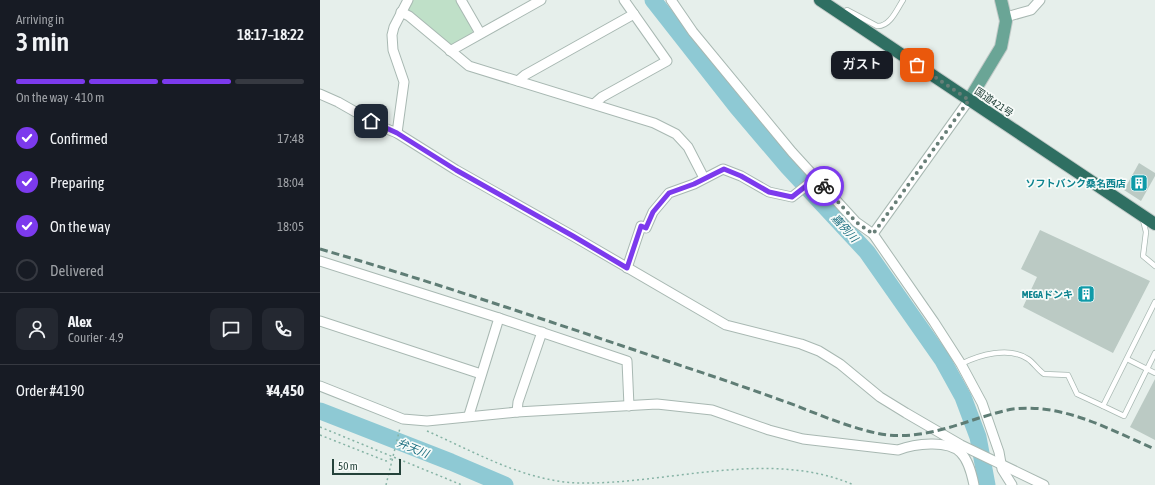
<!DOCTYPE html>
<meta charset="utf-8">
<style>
:root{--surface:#171b24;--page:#242831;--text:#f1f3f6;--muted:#9ea1a6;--line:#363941;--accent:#7c3aed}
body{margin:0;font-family:"Asap Condensed","Noto Sans JP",sans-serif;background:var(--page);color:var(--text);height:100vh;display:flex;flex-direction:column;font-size:15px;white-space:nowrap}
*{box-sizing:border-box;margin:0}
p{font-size:13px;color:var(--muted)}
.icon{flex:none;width:22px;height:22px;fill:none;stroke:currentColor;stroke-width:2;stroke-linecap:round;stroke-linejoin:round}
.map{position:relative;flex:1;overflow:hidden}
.details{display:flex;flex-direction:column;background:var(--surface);width:320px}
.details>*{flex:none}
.scale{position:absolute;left:12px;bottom:10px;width:69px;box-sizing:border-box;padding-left:4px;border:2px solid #24423a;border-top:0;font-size:11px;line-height:14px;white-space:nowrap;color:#24423a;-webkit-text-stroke:3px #f7fbf9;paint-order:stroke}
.pin{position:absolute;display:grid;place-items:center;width:34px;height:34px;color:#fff;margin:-17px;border-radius:8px;box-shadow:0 2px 6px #0006}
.courier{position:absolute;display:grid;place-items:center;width:40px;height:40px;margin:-20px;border:3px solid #7c3aed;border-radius:50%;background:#fff;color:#222;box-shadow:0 1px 5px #0007}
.bubble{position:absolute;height:28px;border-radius:8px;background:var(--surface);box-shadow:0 1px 3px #0004;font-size:13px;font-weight:600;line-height:28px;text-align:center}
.head em{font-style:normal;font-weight:600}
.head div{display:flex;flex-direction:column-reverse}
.head{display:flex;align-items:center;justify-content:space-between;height:68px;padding:0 16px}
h1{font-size:26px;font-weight:600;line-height:30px}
.bar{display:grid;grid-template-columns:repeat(4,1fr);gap:6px 4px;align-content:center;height:48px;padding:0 16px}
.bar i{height:5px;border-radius:3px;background:var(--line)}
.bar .current{background:var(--accent)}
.bar p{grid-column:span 4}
.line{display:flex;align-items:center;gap:10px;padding:0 16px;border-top:1px solid var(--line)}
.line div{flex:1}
.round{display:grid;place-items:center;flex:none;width:42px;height:42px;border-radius:8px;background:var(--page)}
ol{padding:0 16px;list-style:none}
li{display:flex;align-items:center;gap:12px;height:44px}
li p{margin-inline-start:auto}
li .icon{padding:4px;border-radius:50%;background:var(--accent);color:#fff;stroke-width:4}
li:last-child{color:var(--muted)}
li i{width:22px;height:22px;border:2px solid var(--line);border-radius:50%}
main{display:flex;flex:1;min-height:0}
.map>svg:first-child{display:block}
.green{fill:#bfe0c8}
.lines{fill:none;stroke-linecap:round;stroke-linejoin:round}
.river{stroke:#8ec9d4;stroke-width:17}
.building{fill:#bbcac4}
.lane-casing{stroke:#a8b8b2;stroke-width:6}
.street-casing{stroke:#a8b8b2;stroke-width:11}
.primary-casing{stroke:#c2cac8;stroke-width:14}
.highway-casing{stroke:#c2cac8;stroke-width:14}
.path{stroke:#86b3a5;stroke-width:1.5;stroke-dasharray:2 3;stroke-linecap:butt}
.lane{stroke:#fff;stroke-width:4.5}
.street{stroke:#fff;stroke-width:9}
.primary{stroke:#6aa596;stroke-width:12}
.highway{stroke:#2f6f62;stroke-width:12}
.rail{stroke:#5f7d75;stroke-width:3;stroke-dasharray:8 4;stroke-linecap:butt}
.done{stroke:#687f78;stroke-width:4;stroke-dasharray:0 7.2}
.route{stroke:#7c3aed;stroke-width:5}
.labels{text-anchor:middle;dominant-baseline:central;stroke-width:3.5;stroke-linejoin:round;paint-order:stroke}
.street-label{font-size:10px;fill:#24423a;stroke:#f7fbf9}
.culture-label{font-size:10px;font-weight:bold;fill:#0d838f;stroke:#f7fbf9;text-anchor:end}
.water-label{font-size:11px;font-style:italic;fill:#1c6f80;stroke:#f7fbf9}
</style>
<main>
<section class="details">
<div class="head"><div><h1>3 min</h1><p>Arriving in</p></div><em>18:17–18:22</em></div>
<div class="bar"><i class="current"></i><i class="current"></i><i class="current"></i><i></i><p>On the way · 410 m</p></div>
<ol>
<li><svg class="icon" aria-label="check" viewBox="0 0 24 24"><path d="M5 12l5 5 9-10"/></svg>Confirmed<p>17:48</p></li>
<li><svg class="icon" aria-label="check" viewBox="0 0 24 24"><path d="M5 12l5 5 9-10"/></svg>Preparing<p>18:04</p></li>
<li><svg class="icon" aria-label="check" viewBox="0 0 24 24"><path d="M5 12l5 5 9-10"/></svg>On the way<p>18:05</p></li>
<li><i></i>Delivered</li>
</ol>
<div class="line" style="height:72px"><a class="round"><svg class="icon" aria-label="person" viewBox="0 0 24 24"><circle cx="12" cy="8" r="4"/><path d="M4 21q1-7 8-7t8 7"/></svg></a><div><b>Alex</b><p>Courier · 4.9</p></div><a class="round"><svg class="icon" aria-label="chat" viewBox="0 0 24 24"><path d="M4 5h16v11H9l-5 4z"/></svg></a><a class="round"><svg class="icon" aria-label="phone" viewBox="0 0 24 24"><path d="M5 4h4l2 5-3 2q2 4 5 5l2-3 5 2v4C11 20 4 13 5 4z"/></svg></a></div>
<div class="line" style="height:52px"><div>Order #4190</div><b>¥4,450</b></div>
</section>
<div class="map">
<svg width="835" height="485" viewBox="0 0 835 485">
<rect width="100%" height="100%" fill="#e6efeb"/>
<path class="green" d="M93,0H138L154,29C151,37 140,43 131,45L89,11V8Z"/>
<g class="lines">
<g class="river">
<polyline points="333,0 417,107 468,167 547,252 622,359 643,397 658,437 667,485"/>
<polyline points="0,411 131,462 185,485"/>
</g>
</g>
<g class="building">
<polygon points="819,163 835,173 835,176 821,201 804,190"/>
<polygon points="720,230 830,281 793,353 703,307 717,277 701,269"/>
<polygon points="835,379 835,440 810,427"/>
</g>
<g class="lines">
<defs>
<g id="lane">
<path d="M523,13L527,10L557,26C570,27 577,9 583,0"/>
<polyline points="823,220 826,232 823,256 835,266"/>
<polyline points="807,359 835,373"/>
<path d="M641,364C659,355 689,346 708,359C714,363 718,370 724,374L748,375L757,394L783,406L835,302"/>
<polyline points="783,406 804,416 835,353"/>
</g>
<g id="street">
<polyline points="141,0 160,33"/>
<polyline points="351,0 373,32 472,152 536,222 553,234 614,322 641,364 662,403 679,452 682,469 692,485"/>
<polyline points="81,12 89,16 149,66 334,123 356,134 368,147 384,178"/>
<polyline points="686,17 711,10 720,0"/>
<polyline points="130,51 221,0"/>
<polyline points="198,81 205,75 314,14"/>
<polyline points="0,94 18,102 62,127 77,133 136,170 253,236 406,325 481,344 499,351 520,364 560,397 586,413 641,445 724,485"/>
<polyline points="274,104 282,97 347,61 304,0"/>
<polyline points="77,133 84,82 73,50 72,35 74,27 88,0"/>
<polyline points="553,234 649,100"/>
<polyline points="0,261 179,318 307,361 309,406"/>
<polyline points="307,268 321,226 326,228 333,212 349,193 374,184 403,169 421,176 449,192 472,197 496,178"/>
<polyline points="0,321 161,374"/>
<path d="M0,386L83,419L107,421L197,412L337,404L392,410L449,430L483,439L578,450C594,444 628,439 641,453C649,461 652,475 654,485"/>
<polyline points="197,412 198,402 222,332"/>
<polyline points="149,415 179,318"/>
</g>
<polyline id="primary" points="649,100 681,47 686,21 681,0"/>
<polyline id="highway" points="500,0 835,224"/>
</defs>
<use href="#lane" class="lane-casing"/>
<use href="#street" class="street-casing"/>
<use href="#primary" class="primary-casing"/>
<use href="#highway" class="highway-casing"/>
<g class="path">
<polyline points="0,427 142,485"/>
<path d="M107,431C155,452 204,481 258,483C347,485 449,448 534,485"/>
<polyline points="0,435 66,461 73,458"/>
<polyline points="66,485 80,428"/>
</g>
<use href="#lane" class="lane"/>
<use href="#street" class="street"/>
<use href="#primary" class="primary"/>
<use href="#highway" class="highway"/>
<path class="rail" d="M0,249C134,288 266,334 398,378C424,387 450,396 477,406C502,416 529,427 556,433C590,441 626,429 659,418C670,415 681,411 693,409C744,403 790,430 835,449"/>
</g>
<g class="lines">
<polyline class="done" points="504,186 536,222 553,234 649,100 597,65"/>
<polyline class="route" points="51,121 77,133 136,170 253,236 307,268 321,226 326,228 333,212 349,193 374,184 404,169 421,176 449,192 472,197 496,178 504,186"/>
</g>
<defs>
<symbol id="building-square" viewBox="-11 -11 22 22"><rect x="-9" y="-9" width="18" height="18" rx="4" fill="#0f9aa8" stroke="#f7fbf9"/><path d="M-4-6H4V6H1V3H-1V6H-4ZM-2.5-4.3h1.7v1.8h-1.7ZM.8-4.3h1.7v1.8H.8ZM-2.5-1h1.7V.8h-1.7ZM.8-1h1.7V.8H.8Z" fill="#fff"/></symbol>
</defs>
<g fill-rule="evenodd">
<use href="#building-square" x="809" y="173" width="20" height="20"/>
<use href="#building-square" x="756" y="284" width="20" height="20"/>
</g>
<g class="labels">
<g class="street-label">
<text transform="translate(674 102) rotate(34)">国道421号</text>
</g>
<g class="culture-label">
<text x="806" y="183">ソフトバンク桑名西店</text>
<text x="753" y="294">MEGAドンキ</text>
</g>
<g class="water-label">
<text transform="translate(525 228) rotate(48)">嘉例川</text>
<text transform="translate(93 448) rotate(22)">弁天川</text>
</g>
</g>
</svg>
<div class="scale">50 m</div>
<div class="pin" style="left:597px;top:65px;background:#ea580c"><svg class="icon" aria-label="bag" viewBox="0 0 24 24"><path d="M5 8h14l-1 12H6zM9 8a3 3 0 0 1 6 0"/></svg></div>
<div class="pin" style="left:51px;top:121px;background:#1f2937"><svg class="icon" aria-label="home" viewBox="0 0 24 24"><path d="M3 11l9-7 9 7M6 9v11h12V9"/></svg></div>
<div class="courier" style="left:504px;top:186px"><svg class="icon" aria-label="bike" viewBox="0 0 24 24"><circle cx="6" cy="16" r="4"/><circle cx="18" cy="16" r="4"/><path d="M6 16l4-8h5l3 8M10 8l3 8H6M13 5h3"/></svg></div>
<div class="bubble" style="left:511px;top:51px;width:62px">ガスト</div>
</div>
</main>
